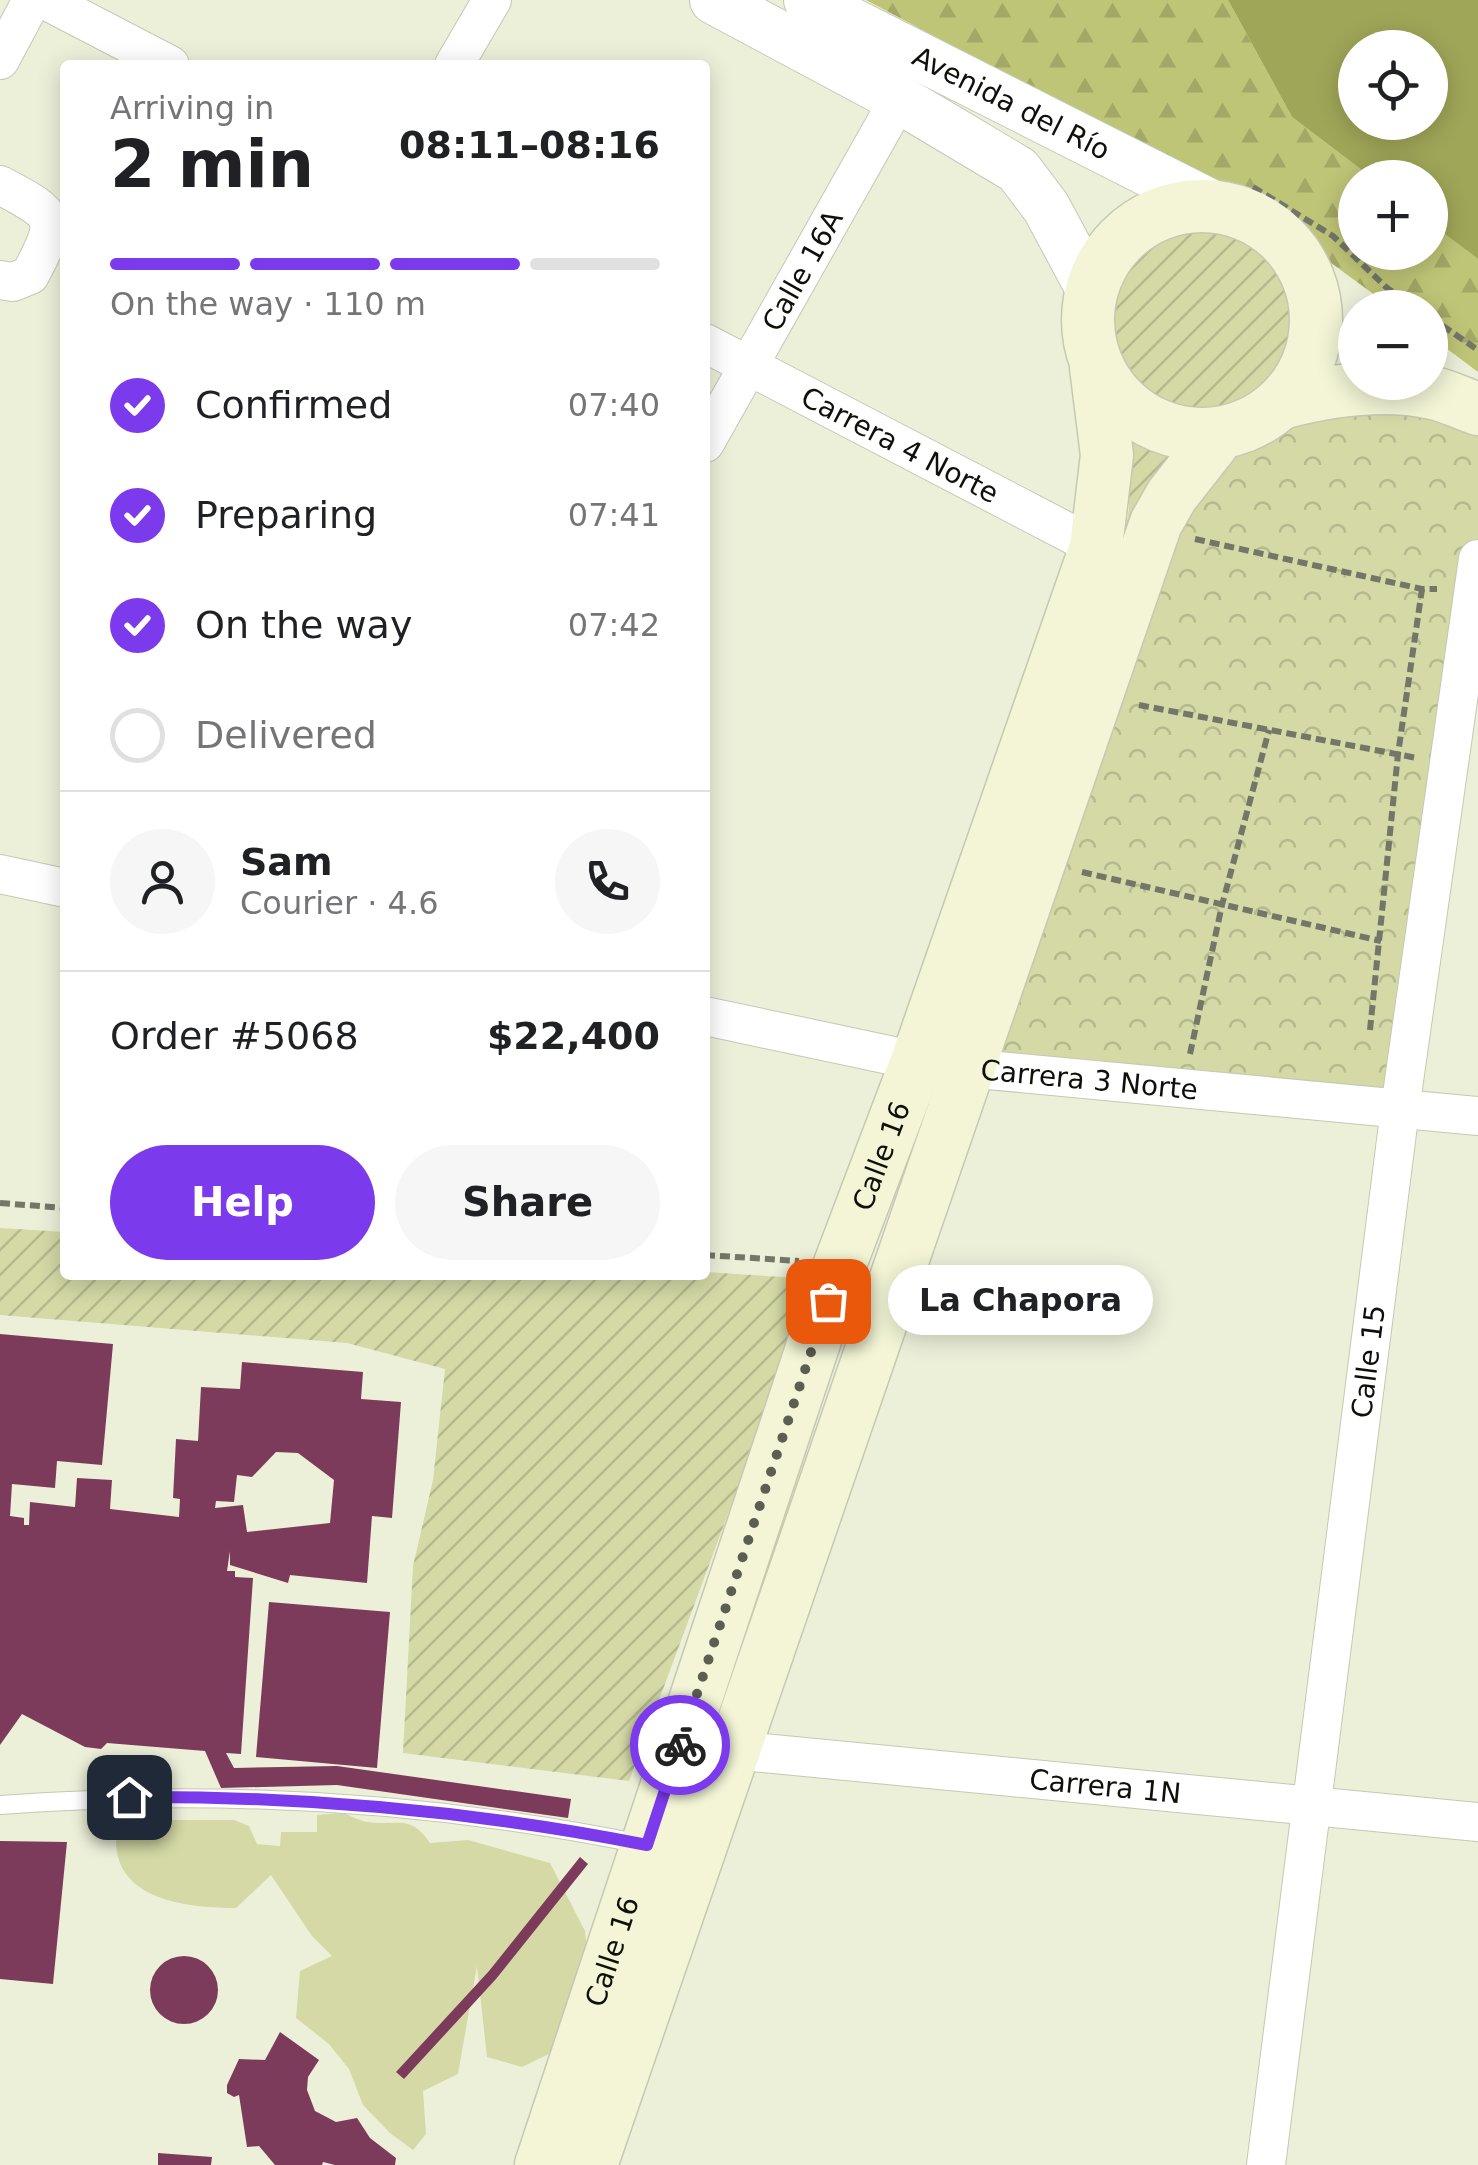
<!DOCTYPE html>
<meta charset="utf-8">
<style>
:root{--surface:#fff;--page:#f6f6f6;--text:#202124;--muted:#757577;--line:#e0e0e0;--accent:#7c3aed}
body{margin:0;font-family:"DejaVu Sans",sans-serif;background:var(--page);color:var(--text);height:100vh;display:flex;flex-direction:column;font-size:38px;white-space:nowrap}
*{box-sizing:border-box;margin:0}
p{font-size:32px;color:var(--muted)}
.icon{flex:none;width:55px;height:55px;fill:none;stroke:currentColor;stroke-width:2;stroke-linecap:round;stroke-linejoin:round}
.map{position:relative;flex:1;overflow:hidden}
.side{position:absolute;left:60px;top:60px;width:650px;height:1220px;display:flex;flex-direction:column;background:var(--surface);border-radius:10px;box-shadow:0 5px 25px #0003}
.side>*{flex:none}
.tools{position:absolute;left:1338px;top:30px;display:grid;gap:20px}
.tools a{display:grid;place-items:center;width:110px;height:110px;border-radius:50%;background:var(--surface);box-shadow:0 5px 25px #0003;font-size:50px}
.pin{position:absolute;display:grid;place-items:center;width:85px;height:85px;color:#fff;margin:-42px;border-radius:20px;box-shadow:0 5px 15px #0006}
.courier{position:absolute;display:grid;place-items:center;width:100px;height:100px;margin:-50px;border:8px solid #7c3aed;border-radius:50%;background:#fff;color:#222;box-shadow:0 2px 12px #0007}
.bubble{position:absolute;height:70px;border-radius:35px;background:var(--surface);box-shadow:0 5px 25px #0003;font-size:32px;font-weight:800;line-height:70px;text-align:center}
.summary em{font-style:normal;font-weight:800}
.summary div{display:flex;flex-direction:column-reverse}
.summary{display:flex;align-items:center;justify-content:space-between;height:170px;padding:0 50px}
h1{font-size:65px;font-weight:800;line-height:75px}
.bar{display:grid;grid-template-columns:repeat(4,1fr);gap:15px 10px;align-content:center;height:120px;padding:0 50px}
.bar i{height:12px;border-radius:8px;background:var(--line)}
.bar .active{background:var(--accent)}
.bar p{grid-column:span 4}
.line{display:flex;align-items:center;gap:25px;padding:0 50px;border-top:2px solid var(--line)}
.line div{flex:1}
.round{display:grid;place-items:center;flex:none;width:105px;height:105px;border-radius:52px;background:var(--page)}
ol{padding:0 50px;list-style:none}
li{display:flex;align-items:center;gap:30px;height:110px}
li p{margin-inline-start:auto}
li .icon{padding:10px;border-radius:50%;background:var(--accent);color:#fff;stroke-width:4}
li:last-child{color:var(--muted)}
li i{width:55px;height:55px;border:5px solid var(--line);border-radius:50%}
.button{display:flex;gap:20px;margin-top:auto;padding:20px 50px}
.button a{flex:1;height:115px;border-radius:60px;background:var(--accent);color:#fff;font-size:40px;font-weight:800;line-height:115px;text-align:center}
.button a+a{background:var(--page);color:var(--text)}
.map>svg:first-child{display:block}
.grass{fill:#d4d9a6}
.forest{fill:url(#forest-firs)}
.park{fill:url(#park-crowns)}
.garden{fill:url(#garden-furrows)}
.water{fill:#a0a658;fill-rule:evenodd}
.building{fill:#7d3b5c;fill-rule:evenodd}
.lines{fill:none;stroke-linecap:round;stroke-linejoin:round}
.service-casing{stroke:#c6c8b2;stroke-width:20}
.minor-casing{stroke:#c6c8b2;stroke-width:40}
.tertiary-casing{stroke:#c6c8b2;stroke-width:50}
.secondary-casing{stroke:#c6c8b2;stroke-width:55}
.path{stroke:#747668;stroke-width:6;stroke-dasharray:10 5;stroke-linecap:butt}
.service{stroke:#fff;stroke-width:18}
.minor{stroke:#fff;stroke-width:38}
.tertiary{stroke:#fff;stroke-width:48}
.secondary{stroke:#f3f5d6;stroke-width:52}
.done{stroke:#5d5e52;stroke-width:10;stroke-dasharray:0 18}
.route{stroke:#7c3aed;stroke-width:12}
.labels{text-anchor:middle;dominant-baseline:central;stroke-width:10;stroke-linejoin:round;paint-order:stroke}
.street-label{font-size:28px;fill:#0f1009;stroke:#edf0d9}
</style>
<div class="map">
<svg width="1478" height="2165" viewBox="0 0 1478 2165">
<defs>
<pattern id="forest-firs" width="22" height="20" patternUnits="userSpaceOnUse" patternTransform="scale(2.5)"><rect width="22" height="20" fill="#bfc577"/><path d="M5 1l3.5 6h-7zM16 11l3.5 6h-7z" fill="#a3a866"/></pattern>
<pattern id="park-crowns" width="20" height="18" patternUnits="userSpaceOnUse" patternTransform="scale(2.5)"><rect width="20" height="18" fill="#d4d9a6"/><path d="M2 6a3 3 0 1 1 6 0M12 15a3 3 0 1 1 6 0" fill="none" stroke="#b5b98e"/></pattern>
<pattern id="garden-furrows" width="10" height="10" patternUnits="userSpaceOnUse" patternTransform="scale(2.5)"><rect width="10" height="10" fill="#d4d9a6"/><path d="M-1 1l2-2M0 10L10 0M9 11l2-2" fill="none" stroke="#b5b98e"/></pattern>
</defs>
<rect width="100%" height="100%" fill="#edf0d9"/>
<path class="grass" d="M343,1813C351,1816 360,1821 368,1822C396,1826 411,1814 430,1843L468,1840L550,1863L585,1931L590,1982L551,2053L522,2067L487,2057L477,1966L458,2074L423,2091L426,2134L413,2150L390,2133L363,2105L349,2069L329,2044L296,2018L300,1971L332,1956L312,1936L271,1875L236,1908C190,1908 116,1901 116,1841L135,1820H234L249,1826L257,1844L280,1846L281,1832H317V1815Z"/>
<polygon class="forest" points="866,0 1228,0 1292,117 1371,177 1355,178 1355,252 1430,252 1430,223 1478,259 1478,372 1430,336 1430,308 1391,307 1251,204"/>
<polygon class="park" points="1281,403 1478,409 1478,559 1400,1109 967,1068 1213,443"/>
<g class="garden">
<circle cx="1202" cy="320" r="114"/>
<polygon points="1131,427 1154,440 1188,447 1121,558 1129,509 1128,429"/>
<polygon points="0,1228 65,1232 65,1275 705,1275 705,1272 815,1279 629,1781 403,1753 413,1566 433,1480 445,1369 347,1343 0,1315"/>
</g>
<path class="water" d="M1228,0H1478V259L1430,223V178L1371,177L1292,117ZM1355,48H1430V122H1355Z"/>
<g class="building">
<path d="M0,1334L113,1344L102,1465L57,1461L55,1488L12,1484L10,1516L24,1518V1525H29L30,1502L75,1507L77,1478L112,1480L110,1509L179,1517L180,1499L173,1498L176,1439L198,1441L201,1387L240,1389L242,1362L363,1372L361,1399L401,1402L392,1518L372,1516L367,1583L290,1575L288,1583L230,1565V1551L227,1571H235V1577L253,1578L241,1754L226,1753L234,1768L337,1766L571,1799L568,1818L337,1785L221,1788L205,1751L107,1743L101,1749L85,1747L22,1714L0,1745ZM276,1452L298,1453L334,1480L330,1523L247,1532L243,1505L215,1508L216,1501L234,1502L237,1475L252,1477Z"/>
<polygon points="269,1602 390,1612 377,1768 256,1757"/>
<polygon points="0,1841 67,1842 53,1984 0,1979"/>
<polygon points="580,1857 588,1864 496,1979 404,2079 396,2072 489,1971"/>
<circle cx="184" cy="1990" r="34"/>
<polygon points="280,2032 319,2060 308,2077 307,2090 315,2111 336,2122 357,2118 370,2138 396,2158 395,2165 335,2165 323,2162 322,2165 275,2165 259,2146 247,2147 239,2095 234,2097 227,2093 227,2085 239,2059 265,2060"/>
<polygon points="158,2153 212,2157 211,2165 158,2165"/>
</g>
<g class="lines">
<defs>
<path id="service" d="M0,1805C216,1789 429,1801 641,1844"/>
<g id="minor">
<polyline points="45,0 170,65"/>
<polyline points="0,60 32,0"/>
<polyline points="454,65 492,0"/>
<path d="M0,185C57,215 61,217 30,275L13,282L0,280"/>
<path id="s1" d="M705,343L1096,547"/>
<path id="s2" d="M705,443L899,99"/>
<polyline points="0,874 65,888"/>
<path id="s3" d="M705,1016L917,1061L967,1068L1478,1116"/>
<path id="s4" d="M732,1750L1478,1822"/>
<path id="s5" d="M1266,2165L1400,1109L1478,559"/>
</g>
<g id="tertiary">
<polyline points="714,0 899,99 1018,170 1046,207 1090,289"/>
<path id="s6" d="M808,0L1215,206"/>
</g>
<g id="secondary">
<circle cx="1202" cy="320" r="114"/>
<path d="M1281,403C1330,390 1383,382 1433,393C1448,396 1463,404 1478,409"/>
<path id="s7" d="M541,2165L840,1264L917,1061L1096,547L1107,455L1096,367"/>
<polyline points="591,2165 1156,523 1172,495 1213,443"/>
</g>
</defs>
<use href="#service" class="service-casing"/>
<use href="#minor" class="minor-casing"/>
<use href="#tertiary" class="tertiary-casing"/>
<use href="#secondary" class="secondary-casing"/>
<g class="path">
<polyline points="1253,187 1333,236 1387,288 1416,308"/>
<polyline points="1430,317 1478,350"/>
<polyline points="1195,539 1422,589 1437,589"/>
<polyline points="1139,705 1417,758"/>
<polyline points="1082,872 1381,941"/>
<polyline points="1370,1030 1398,754 1422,589"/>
<polyline points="1190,1054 1222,905 1269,730"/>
<polyline points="0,1203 65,1208"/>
<polyline points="705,1255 799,1261"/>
</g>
<use href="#service" class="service"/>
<use href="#minor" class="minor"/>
<use href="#tertiary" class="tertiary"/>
<use href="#secondary" class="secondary"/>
</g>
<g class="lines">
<polyline class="done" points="680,1745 828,1301"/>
<path class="route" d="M129,1797C304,1796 475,1811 647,1845L680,1745"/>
</g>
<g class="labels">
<g class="street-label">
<text stroke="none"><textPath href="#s6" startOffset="228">Avenida del Río</textPath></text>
<text stroke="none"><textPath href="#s2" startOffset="198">Calle 16A</textPath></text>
<text stroke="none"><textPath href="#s1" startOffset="220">Carrera 4 Norte</textPath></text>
<text stroke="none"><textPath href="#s3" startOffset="390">Carrera 3 Norte</textPath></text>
<text stroke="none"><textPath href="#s7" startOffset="1065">Calle 16</textPath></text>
<text stroke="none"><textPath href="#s5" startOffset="810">Calle 15</textPath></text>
<text stroke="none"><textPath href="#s4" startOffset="375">Carrera 1N</textPath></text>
<text stroke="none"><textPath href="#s7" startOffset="225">Calle 16</textPath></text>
</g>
</g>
</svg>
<div class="tools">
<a><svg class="icon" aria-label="locate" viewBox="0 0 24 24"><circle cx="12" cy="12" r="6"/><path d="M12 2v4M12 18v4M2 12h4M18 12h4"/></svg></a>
<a>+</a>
<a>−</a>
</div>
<div class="pin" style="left:828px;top:1301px;background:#ea580c"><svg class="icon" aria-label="bag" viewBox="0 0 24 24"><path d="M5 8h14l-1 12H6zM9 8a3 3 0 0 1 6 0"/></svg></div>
<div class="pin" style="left:129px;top:1797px;background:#1f2937"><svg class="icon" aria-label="home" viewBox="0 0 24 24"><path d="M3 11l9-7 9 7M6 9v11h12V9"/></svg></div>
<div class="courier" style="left:680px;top:1745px"><svg class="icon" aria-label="bike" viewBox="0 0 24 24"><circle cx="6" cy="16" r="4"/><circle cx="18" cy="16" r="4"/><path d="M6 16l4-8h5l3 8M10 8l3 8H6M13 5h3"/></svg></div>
<div class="bubble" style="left:888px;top:1265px;width:265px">La Chapora</div>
<section class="side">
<div class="summary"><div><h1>2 min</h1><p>Arriving in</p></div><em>08:11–08:16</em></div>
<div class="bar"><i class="active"></i><i class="active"></i><i class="active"></i><i></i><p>On the way · 110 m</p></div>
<ol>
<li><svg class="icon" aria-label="check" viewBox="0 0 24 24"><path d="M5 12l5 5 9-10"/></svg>Confirmed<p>07:40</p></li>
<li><svg class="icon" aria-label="check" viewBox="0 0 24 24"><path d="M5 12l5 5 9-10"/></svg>Preparing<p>07:41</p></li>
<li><svg class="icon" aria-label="check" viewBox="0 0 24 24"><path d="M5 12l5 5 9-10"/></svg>On the way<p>07:42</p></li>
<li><i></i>Delivered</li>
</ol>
<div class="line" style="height:180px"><a class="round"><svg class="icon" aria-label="person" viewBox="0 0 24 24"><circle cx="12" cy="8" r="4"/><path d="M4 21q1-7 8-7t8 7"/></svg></a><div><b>Sam</b><p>Courier · 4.6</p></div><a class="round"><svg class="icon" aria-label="phone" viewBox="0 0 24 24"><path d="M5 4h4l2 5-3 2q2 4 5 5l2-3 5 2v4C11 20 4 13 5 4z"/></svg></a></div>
<div class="line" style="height:130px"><div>Order #5068</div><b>$22,400</b></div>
<div class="button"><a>Help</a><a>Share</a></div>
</section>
</div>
